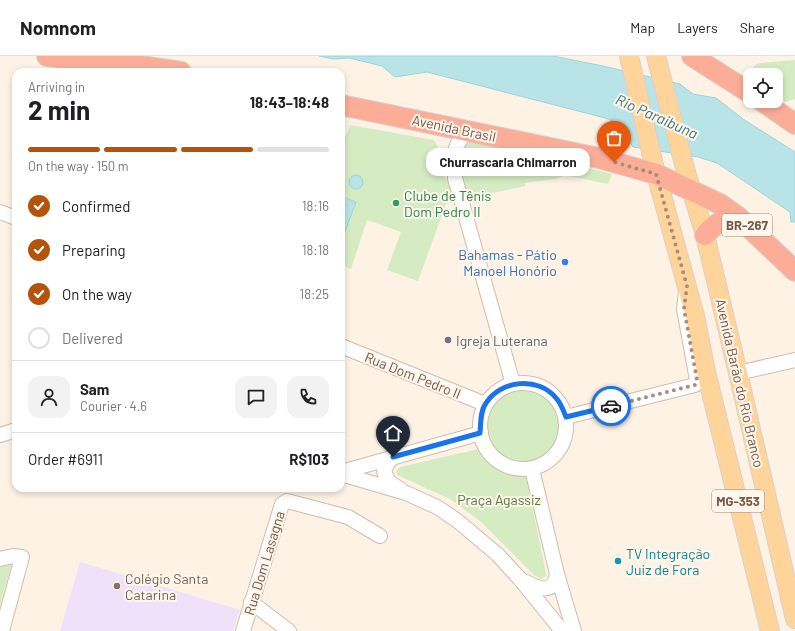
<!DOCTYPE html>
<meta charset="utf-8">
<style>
:root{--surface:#fff;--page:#f2f2f2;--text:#202124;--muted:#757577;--line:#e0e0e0;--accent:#b45309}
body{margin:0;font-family:Barlow,sans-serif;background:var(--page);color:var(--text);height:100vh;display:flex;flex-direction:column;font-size:15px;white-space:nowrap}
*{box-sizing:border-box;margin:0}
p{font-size:13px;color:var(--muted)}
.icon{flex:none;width:22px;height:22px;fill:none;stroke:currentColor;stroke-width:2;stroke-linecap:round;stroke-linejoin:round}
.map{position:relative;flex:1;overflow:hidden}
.side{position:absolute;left:12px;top:12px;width:333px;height:424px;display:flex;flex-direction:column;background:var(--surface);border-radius:12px;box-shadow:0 2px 6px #0003}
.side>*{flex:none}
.buttons{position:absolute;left:743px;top:12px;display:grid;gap:8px}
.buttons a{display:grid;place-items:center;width:40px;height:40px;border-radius:8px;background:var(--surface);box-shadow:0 2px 6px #0003;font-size:20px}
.pin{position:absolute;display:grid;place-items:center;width:34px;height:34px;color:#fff;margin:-41px -17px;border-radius:50% 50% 50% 0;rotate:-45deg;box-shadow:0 0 4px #0007}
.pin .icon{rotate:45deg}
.courier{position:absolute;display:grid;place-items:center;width:40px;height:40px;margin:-20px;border:3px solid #1a73e8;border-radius:50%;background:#fff;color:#222;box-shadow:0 1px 5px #0007}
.bubble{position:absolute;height:28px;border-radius:12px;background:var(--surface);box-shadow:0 2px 6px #0003;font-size:13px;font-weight:700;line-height:28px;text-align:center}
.summary em{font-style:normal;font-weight:700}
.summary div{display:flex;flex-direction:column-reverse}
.summary{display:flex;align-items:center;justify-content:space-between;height:68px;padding:0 16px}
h1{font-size:26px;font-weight:700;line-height:30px}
.bar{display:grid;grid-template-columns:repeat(4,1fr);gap:6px 4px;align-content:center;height:48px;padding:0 16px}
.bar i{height:5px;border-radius:3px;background:var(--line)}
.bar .on{background:var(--accent)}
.bar p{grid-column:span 4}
.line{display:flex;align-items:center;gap:10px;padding:0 16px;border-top:1px solid var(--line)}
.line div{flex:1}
.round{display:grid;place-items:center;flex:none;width:42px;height:42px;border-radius:12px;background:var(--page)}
ol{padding:0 16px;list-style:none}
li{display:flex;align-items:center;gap:12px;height:44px}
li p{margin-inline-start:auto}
li .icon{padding:4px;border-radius:50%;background:var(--accent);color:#fff;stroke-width:4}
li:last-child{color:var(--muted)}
li i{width:22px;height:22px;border:2px solid var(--line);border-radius:50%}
header{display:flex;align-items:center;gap:24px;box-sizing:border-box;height:56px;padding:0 20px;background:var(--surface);border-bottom:1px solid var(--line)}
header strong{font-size:19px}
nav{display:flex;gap:22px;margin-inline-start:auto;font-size:14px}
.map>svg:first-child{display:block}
.education{fill:#efe1fa}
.green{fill:#d5ecc2}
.water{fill:#b8e4e8;stroke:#9dd4db}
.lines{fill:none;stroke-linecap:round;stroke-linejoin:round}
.minor-casing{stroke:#d2bbac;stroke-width:16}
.major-casing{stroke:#d9d0cc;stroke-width:20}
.highway-casing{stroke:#d9d0cc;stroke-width:22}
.minor{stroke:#fff;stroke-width:14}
.major{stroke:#ffd49a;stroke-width:18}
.highway{stroke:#fbad98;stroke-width:20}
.done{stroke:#a78d7f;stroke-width:4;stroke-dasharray:0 7.2}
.route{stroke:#1a73e8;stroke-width:5}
.leisure-dot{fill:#2e9e5b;stroke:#fff6ec;stroke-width:1.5}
.shop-dot{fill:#3f7fe0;stroke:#fff6ec;stroke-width:1.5}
.worship-dot{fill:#6b7280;stroke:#fff6ec;stroke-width:1.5}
.culture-dot{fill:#0f9aa8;stroke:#fff6ec;stroke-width:1.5}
.education-dot{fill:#8d6e63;stroke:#fff6ec;stroke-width:1.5}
.labels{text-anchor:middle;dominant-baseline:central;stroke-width:4;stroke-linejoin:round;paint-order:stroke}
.shield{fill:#fff6ec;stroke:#a08779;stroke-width:1}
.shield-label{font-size:13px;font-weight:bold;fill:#785748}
.street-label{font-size:14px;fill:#785748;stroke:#fff6ec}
.leisure-label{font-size:14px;fill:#27864d;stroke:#fff6ec;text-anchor:start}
.shop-label{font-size:14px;fill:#366cbe;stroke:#fff6ec;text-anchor:end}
.worship-label{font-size:14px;fill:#5b616d;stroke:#fff6ec;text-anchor:start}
.park-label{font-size:14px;fill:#52783c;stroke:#fff6ec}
.culture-label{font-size:14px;fill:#0d838f;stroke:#fff6ec;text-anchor:start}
.education-label{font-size:14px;fill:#785e54;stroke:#fff6ec;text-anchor:start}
.water-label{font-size:15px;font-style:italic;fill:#3b767e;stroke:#fff6ec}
</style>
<header>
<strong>Nomnom</strong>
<nav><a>Map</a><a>Layers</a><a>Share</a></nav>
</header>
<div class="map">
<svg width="795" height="575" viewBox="0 0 795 575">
<rect width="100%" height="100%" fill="#fdf2e4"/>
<polygon class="education" points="80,506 240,554 233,575 60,575"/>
<g class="green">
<polygon points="795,4 795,43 785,46 776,39 776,19 753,19 752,15 755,9 760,7"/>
<path d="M350,69L434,84C441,95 440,102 437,115C451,124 451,130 456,146L446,148L418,225L387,214L401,176L367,164L351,213L341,209V94Z"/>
<polygon points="469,81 612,118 608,128 565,119 556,123 525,127 525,130 465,143 458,121 458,90"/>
<path d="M530,325C537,326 546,328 553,333C579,353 578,395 548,411C542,415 534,416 527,417L526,420L546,517V520L541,523L535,520L480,465L450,443L397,419V414L400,411L483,392C493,405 504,415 520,417C510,413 499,410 491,401C475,382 477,350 497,334C507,327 518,326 530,325Z"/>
<polygon points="13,503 0,549 0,506"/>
</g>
<g class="water">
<polygon points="319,0 553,0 603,10 680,28 693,38 716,42 743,63 795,96 795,166 791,166 790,156 717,107 698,101 633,91 618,69 609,63 427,16 395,21 382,10 349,2 333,3"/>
<circle cx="356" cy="126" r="7"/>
<polygon points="341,140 356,146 344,178 341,176"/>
</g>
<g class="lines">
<defs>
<g id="minor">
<path d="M469,75C451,89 454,102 455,122L513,328"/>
<polyline points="0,156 16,162"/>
<polyline points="341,290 485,348"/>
<polyline points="738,317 795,304"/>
<circle cx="523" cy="370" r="43"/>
<polyline points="566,361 695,329 697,324 684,253 686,236"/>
<polyline points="0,379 16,374"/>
<polyline points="393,401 387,408 384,416 389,426 400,433"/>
<polyline points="532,413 557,518 574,575"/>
<polyline points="341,416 481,377"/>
<polyline points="341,418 406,437 437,451 459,466 498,499 520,523 562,575"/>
<polyline points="0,503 13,500 22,501 2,575"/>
<path d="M524,525C537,532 553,540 557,518"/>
<polyline points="251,546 289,575"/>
<polyline points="243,575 282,448 287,445 348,461 380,480"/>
</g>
<g id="major">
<polyline points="629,0 656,118 695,260 706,316 770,575"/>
<polyline points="656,0 686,116 705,179 738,317 795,563"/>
</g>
<g id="highway">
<polyline points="47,0 128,8 181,16"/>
<polyline points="692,0 750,37"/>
<polyline points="762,45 795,68"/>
<polyline points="341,49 599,102 656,118 720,148 738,161 795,215"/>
<path d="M705,179C716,167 721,164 738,161"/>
</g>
</defs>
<use href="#minor" class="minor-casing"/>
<use href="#major" class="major-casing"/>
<use href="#highway" class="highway-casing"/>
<use href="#minor" class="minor"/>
<use href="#major" class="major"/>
<use href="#highway" class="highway"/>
</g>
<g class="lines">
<polyline class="done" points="611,350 695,329 697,324 684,253 687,230 656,118 614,106"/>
<path class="route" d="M393,401L480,377C481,367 480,355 486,347C501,324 538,320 556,342C561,347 563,354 566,361L611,350"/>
</g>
<circle class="leisure-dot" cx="396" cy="147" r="4"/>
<circle class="shop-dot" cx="565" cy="206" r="4"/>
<circle class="worship-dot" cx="448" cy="284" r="4"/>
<circle class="culture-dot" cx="618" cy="505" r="4"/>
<circle class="education-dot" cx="117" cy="530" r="4"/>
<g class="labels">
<g class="shield">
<rect x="722" y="158" width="50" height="22" rx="3"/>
<rect x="712" y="434" width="52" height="22" rx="3"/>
</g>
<g class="shield-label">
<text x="747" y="169">BR-267</text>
<text x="738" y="445">MG-353</text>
</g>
<g class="street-label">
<text transform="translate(454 72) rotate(12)">Avenida Brasil</text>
<text transform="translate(413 319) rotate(22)">Rua Dom Pedro II</text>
<text transform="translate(740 327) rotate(77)">Avenida Barão do Rio Branco</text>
<text transform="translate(264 507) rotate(-73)">Rua Dom Lasagna</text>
</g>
<g class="leisure-label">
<text x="404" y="139">Clube de Tênis<tspan x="404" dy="16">Dom Pedro II</tspan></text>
</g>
<g class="shop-label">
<text x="557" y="198">Bahamas - Pátio<tspan x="557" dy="16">Manoel Honório</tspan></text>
</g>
<g class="worship-label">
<text x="456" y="284">Igreja Luterana</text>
</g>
<g class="park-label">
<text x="499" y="443">Praça Agassiz</text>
</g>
<g class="culture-label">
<text x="626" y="497">TV Integração<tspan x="626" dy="16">Juiz de Fora</tspan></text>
</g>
<g class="education-label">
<text x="125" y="522">Colégio Santa<tspan x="125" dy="16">Catarina</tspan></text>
</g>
<g class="water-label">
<text transform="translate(657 60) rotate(24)">Rio Paraibuna</text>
</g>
</g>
</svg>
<div class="buttons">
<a><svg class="icon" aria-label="locate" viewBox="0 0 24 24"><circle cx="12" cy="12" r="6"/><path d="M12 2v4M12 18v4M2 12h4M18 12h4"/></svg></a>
</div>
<div class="pin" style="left:614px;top:106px;background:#ea580c"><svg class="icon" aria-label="bag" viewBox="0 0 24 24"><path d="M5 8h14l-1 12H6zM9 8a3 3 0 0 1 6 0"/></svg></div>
<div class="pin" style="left:393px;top:401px;background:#1f2937"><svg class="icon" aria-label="home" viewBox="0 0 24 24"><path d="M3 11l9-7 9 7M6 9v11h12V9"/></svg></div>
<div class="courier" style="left:611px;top:350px"><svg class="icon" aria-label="car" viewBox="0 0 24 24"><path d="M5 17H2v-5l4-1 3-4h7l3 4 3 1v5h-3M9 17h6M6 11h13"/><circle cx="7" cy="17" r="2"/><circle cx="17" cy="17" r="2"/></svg></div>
<div class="bubble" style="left:426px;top:92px;width:164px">Churrascaria Chimarron</div>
<section class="side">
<div class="summary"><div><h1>2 min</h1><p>Arriving in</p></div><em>18:43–18:48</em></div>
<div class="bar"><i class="on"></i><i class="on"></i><i class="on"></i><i></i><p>On the way · 150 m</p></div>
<ol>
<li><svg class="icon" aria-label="check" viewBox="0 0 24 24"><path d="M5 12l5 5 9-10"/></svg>Confirmed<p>18:16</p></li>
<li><svg class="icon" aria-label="check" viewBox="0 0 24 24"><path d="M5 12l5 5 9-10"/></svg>Preparing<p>18:18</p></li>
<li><svg class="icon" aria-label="check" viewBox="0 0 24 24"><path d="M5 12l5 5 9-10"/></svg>On the way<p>18:25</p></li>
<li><i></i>Delivered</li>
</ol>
<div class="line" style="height:72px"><a class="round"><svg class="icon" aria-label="person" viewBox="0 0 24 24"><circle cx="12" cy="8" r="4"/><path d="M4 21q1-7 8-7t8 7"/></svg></a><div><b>Sam</b><p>Courier · 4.6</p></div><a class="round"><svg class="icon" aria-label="chat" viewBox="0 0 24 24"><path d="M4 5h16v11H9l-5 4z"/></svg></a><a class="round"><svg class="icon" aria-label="phone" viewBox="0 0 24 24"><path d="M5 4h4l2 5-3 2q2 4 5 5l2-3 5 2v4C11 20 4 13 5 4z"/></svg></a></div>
<div class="line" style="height:52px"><div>Order #6911</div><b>R$103</b></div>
</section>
</div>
